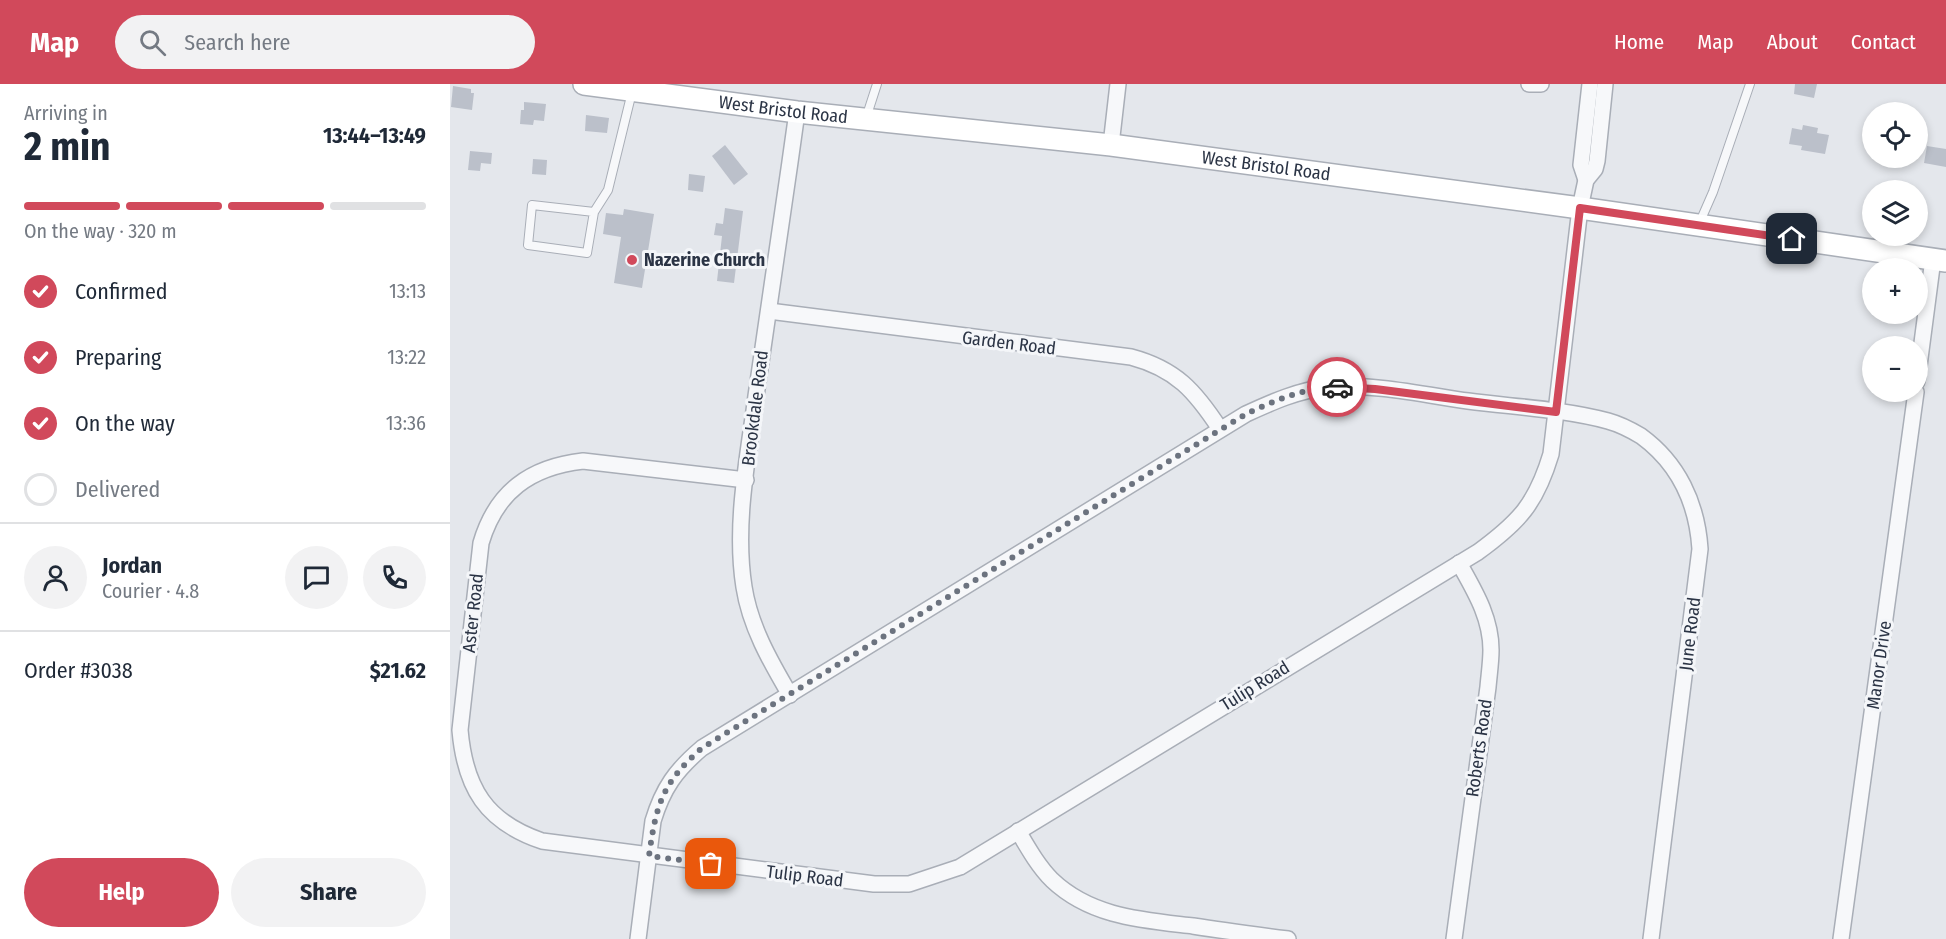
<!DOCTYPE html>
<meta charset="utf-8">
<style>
:root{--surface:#fff;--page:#f2f2f3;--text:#1f2937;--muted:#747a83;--line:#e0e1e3;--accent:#d1495b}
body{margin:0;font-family:"Fira Sans Condensed",sans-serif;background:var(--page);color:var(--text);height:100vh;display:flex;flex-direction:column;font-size:22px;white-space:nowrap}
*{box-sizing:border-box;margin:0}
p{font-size:20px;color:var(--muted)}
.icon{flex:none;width:33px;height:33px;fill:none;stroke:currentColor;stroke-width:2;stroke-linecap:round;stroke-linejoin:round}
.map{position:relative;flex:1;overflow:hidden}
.drawer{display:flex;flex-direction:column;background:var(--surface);width:450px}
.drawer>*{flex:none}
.fabs{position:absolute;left:1412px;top:18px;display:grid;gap:12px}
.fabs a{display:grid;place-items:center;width:66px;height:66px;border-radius:50%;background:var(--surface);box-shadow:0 3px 9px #0003;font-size:30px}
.pin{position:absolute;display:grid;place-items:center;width:51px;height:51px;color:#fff;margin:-26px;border-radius:12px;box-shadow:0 3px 9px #0006}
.courier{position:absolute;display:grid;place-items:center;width:60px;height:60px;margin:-30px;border:4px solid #d1495b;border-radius:50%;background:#fff;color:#222;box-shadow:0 2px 8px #0007}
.summary em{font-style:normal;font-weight:700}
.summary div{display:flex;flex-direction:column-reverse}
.summary{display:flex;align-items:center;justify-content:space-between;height:102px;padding:0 24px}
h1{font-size:39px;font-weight:700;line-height:45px}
.bar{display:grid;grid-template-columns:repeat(4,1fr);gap:9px 6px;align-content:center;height:72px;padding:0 24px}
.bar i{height:8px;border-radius:4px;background:var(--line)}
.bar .selected{background:var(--accent)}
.bar p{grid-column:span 4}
.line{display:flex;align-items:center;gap:15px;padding:0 24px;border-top:2px solid var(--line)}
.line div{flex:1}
.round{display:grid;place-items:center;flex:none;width:63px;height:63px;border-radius:32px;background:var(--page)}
ol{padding:0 24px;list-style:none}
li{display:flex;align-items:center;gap:18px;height:66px}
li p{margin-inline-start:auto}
li .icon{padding:6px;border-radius:50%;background:var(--accent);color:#fff;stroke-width:4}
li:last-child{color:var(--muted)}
li i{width:33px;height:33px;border:3px solid var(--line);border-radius:50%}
.button{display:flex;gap:12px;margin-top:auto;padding:12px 24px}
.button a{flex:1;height:69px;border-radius:36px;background:var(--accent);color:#fff;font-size:24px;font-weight:700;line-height:69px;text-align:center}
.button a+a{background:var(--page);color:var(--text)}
header{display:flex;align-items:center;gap:36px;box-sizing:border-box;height:84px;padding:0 30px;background:var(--accent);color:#fff}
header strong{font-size:28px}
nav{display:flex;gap:33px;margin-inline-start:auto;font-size:21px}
.search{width:420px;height:54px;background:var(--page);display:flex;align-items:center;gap:15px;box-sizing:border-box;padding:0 21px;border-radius:33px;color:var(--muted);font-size:22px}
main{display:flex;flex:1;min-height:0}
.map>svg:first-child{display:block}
.building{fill:#bbc0ca}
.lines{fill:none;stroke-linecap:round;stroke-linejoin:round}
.service-casing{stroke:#a9aeb7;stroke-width:10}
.minor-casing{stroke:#a9aeb7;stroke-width:18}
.secondary-casing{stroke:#a9aeb7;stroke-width:24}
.service{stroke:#f7f8fa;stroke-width:8}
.minor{stroke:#f7f8fa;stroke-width:15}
.secondary{stroke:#fff;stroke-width:21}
.done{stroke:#6c737f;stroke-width:6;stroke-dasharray:0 10.8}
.route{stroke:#d1495b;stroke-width:8}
.poi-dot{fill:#d1495b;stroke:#f4f6f9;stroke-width:2}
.labels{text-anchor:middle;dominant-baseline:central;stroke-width:6;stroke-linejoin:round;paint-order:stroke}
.street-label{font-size:18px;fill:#2b3445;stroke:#f4f6f9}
.poi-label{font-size:18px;font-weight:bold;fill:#2b3445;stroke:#f4f6f9;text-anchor:start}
</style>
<header>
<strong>Map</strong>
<div class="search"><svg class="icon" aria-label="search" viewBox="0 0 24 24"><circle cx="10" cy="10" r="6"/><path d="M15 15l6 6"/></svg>Search here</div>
<nav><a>Home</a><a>Map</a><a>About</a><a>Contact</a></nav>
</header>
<main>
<section class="drawer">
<div class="summary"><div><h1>2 min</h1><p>Arriving in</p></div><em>13:44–13:49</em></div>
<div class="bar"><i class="selected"></i><i class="selected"></i><i class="selected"></i><i></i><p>On the way · 320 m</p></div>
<ol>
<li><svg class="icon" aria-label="check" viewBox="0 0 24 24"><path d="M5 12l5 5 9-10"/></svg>Confirmed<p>13:13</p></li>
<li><svg class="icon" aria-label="check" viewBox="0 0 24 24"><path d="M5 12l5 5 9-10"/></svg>Preparing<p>13:22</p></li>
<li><svg class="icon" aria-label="check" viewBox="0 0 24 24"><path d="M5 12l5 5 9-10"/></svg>On the way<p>13:36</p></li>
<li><i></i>Delivered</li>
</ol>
<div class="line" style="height:108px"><a class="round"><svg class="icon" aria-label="person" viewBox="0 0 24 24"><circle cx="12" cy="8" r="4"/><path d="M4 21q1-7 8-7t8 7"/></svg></a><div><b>Jordan</b><p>Courier · 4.8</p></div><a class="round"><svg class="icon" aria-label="chat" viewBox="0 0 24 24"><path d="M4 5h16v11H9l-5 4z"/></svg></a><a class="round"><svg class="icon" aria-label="phone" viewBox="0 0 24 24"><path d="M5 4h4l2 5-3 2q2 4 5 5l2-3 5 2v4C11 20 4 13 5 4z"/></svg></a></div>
<div class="line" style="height:78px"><div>Order #3038</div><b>$21.62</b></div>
<div class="button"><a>Help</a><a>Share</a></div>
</section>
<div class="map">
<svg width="1496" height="855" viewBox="0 0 1496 855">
<rect width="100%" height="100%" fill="#e4e7ec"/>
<g class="building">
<polygon points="1345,0 1367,0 1364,14 1344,10"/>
<polygon points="3,2 21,5 21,9 24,9 22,26 1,23"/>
<polygon points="74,18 96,20 94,37 84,36 83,41 70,40 71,26 74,26"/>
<polygon points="136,31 159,34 157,49 135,47"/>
<polygon points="1353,41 1368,44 1367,49 1379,51 1375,70 1351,66 1352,62 1339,60 1342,44 1352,46"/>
<polygon points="275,61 298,90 284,101 262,72"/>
<polygon points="1477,62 1496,65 1496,83 1474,79"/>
<polygon points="20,67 42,69 41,80 31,79 30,87 18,86"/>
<polygon points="83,75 97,76 96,91 82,90"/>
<polygon points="239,90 255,92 253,108 238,106"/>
<polygon points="275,124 293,127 284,199 267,197 272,152 264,151 266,139 273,140"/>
<polygon points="174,125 204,130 192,204 164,199 171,153 153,150 156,129 173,131"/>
</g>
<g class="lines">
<defs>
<g id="service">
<polyline points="416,34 427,0"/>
<polyline points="144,128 137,169 78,161 82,121 144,128 158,106 182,8"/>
<polyline points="1249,140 1263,108 1300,0"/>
</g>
<g id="minor">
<polyline points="1079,0 1091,0"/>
<polyline points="661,61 668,0"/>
<polyline points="1136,96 1131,81 1140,0"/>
<path d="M319,227L681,273C726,285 745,307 770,345"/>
<polyline points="1467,297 1483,175"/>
<path d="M296,396L133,377C80,383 46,408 31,459L10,646C15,704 36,738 92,757L424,800H459L510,783L1028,468C1069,438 1086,420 1101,370L1130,124L1136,96L1145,85L1147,77L1155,0"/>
<path d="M340,611C320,577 300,542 294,503C284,440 298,374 306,312C319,218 334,123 347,28"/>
<path d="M568,747C578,764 588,782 602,796C641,833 692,836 743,842C774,847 806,851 838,855"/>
<path d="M188,855L203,737C213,704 226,686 252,664L796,330C822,318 849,306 878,303C920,299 976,311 1018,317C1064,323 1113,325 1158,337C1169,340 1181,346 1191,352C1228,379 1247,419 1250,465L1201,855"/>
<path d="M1004,855L1038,603C1039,591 1041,578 1041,566C1041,533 1024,506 1009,479"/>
<polyline points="1391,855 1466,308"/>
</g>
<g id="secondary">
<path id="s1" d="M134,0L347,28L661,61L1130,124L1496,177"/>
</g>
</defs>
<use href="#service" class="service-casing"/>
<use href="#minor" class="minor-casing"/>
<use href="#secondary" class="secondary-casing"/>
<use href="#service" class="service"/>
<use href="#minor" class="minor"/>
<use href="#secondary" class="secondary"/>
</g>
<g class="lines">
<path class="done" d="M261,780L199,772C206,721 212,699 252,664L796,330C824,317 855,303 887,303"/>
<polyline class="route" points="887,303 925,305 1106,328 1130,124 1342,155"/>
</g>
<circle class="poi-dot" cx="182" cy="176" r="6"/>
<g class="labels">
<g class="street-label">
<text stroke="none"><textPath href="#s1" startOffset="201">West Bristol Road</textPath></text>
<text stroke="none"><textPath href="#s1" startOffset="687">West Bristol Road</textPath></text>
<text transform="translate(559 259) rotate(7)">Garden Road</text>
<text transform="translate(305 324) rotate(-83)">Brookdale Road</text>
<text transform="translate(23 529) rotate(-84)">Aster Road</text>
<text transform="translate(1240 550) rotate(-83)">June Road</text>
<text transform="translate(1429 581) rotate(-82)">Manor Drive</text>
<text transform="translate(805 602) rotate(-32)">Tulip Road</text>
<text transform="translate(1029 664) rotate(-82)">Roberts Road</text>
<text transform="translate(355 792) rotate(7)">Tulip Road</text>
</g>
<g class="poi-label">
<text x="194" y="176">Nazerine Church</text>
</g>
</g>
</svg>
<div class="fabs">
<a><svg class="icon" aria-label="locate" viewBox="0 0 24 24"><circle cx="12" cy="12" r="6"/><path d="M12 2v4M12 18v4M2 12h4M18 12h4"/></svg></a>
<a><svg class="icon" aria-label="layers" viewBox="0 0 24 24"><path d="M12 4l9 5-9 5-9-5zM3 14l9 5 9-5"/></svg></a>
<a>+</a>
<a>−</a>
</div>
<div class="pin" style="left:261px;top:780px;background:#ea580c"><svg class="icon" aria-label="bag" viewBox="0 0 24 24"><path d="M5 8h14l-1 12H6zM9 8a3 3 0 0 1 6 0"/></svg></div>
<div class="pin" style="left:1342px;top:155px;background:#1f2937"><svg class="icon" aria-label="home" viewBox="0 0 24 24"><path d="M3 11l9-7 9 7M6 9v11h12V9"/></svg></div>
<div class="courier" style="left:887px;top:303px"><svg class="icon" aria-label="car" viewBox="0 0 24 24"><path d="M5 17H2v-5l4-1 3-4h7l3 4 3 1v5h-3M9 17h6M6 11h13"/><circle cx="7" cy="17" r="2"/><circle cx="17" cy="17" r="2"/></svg></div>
</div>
</main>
